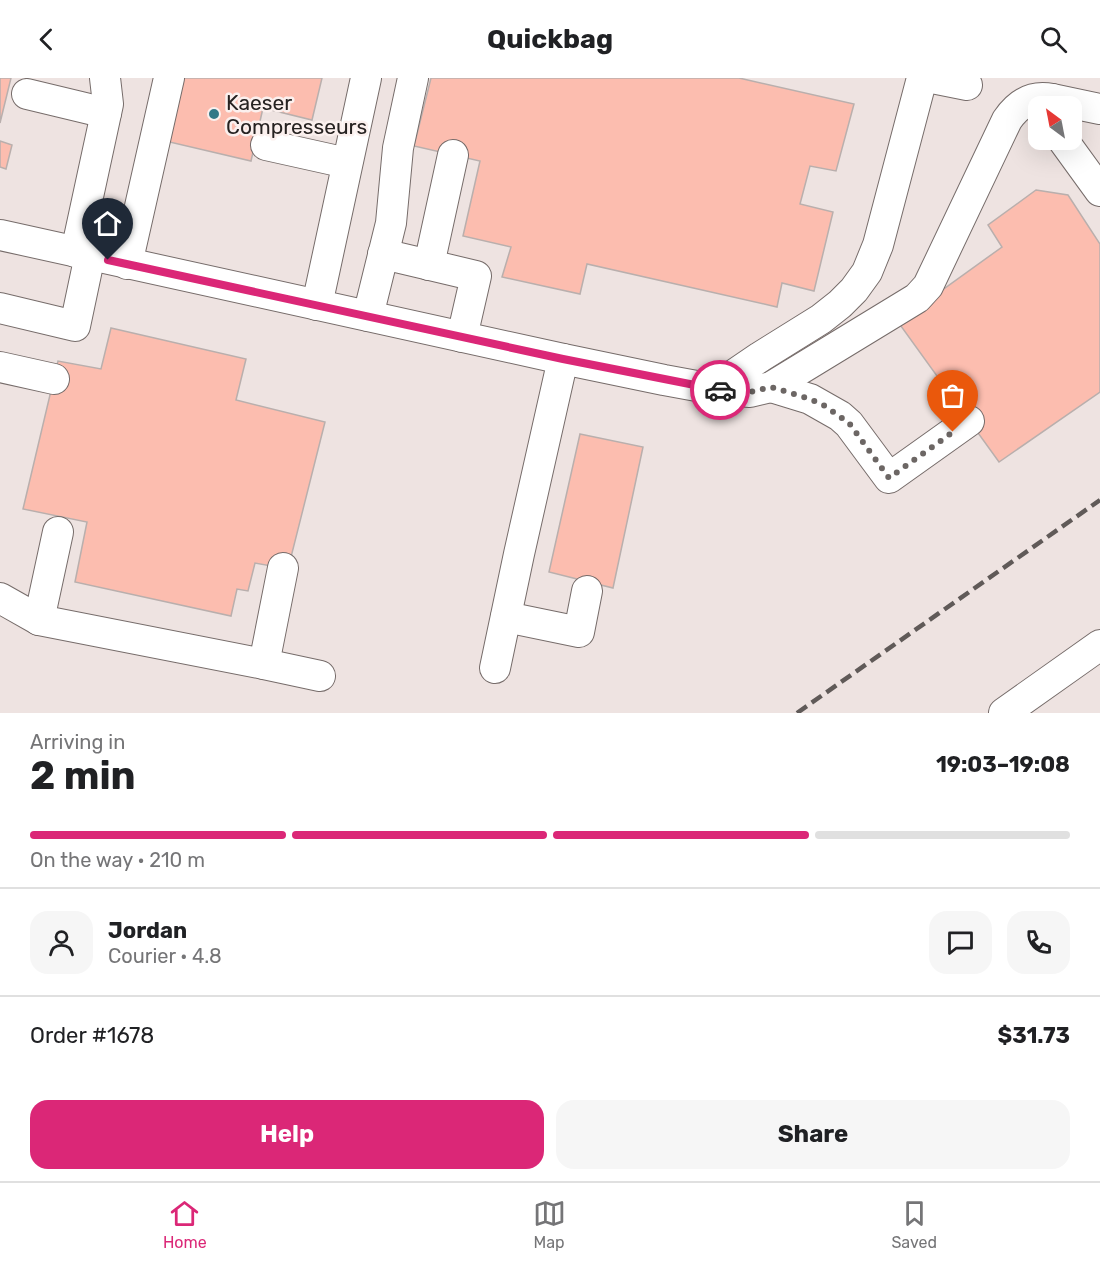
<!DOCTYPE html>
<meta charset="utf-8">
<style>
:root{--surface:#fff;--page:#f6f6f6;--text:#202124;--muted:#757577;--line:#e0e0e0;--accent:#db2777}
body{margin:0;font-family:Rubik,sans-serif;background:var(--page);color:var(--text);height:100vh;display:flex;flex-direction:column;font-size:22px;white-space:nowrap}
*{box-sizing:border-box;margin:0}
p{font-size:20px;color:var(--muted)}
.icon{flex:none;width:33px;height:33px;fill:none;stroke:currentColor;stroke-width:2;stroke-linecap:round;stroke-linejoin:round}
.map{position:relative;height:635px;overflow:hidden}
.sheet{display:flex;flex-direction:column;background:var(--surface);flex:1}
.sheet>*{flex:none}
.needle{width:39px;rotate:328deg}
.buttons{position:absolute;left:1028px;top:18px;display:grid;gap:12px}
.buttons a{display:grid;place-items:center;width:54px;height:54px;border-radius:12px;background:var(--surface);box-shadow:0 6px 24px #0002;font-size:30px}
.pin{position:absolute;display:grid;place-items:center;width:51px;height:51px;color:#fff;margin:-62px -26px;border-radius:50% 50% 50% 0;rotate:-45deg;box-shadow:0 0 6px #0007}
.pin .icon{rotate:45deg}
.courier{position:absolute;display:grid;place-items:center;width:60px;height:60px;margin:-30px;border:4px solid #db2777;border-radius:50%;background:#fff;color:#222;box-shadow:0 2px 8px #0007}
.overview em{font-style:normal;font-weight:700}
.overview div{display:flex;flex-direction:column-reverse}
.overview{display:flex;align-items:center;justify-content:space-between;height:102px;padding:0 30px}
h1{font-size:39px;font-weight:700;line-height:45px}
.bar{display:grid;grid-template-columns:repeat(4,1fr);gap:9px 6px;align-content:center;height:72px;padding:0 30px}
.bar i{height:8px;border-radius:4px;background:var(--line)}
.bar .selected{background:var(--accent)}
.bar p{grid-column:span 4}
.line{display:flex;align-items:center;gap:15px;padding:0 30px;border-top:2px solid var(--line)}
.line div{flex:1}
.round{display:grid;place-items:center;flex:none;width:63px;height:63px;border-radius:18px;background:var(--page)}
.primary-button{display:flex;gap:12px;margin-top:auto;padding:12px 30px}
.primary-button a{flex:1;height:69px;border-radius:18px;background:var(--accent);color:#fff;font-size:24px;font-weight:700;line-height:69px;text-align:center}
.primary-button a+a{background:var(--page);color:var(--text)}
header{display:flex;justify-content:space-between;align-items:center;height:78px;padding:0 30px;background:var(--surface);font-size:27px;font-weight:700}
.dock{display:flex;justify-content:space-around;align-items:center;height:84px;border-top:2px solid var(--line);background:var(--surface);font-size:16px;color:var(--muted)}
.dock a{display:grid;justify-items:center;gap:3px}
.dock .selected{color:var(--accent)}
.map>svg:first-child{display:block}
.building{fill:#fcbdaf;stroke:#b9afad;stroke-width:1.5}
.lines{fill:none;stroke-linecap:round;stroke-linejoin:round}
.minor-casing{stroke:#766c6a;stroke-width:32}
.minor{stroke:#fff;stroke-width:30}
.rail{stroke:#605a58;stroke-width:4.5;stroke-dasharray:12 6;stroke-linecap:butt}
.done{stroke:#6c6664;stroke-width:6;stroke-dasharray:0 10.8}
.route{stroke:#db2777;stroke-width:8}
.poi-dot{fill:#337887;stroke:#fbf0ee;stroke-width:2}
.labels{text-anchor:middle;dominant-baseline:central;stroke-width:5;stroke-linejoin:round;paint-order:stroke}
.poi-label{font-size:21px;fill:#262221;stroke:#fbf0ee;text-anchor:start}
</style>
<header><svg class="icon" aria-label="back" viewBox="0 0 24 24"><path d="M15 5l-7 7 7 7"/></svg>Quickbag<svg class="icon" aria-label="search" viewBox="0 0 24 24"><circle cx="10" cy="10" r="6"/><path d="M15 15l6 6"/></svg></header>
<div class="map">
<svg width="1100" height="635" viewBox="0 0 1100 635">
<rect width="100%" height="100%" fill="#eee3e1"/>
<g class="building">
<polygon points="0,0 11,0 0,45"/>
<polygon points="174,0 322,0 312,42 263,30 251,83 161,62"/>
<polygon points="431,0 739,0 854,26 836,93 810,88 800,126 833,134 814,213 782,205 777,229 587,186 580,216 502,199 511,169 463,158 480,83 414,68"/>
<polygon points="0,63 12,67 6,91 0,89"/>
<polygon points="1036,112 1068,117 1100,166 1100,314 999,384 898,244 1002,169 988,147"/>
<polygon points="111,250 246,281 236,322 325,344 288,491 255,485 248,513 237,511 231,538 75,504 87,444 23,431 58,283 101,291"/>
<polygon points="580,356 643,369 613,510 549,494"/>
</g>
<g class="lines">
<defs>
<g id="minor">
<polyline points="932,0 967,7"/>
<polyline points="27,16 106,35"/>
<polyline points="1048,28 1052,21 1100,31"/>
<polyline points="1063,62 1100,113"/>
<polyline points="266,67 347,85"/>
<path d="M0,157L563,281L664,302L713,311L750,314L771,309L917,220L928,208L1007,42C1018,26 1032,17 1052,21"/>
<polyline points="76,174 108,26 105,0"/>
<polyline points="383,176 476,198 462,259"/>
<polyline points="127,186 169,0"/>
<polyline points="429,187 453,77"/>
<polyline points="317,227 366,0"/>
<polyline points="0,230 75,248 90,177"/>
<polyline points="368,238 391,145 398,70 413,0"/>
<polyline points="0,289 54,301"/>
<polyline points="771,309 810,321 840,338 849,346 889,400 969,343"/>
<polyline points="713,311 760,279 821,241 840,226 854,212 867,194 878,167 922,0"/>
<polyline points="0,520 39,542 264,586 283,490"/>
<polyline points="506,539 579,554 587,513"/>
<polyline points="39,542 58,454"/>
<polyline points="264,586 320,598"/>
<polyline points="495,590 519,476 563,281"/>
<polyline points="1004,635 1100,567"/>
</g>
</defs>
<use href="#minor" class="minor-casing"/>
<use href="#minor" class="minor"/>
<polyline class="rail" points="797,635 1100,422"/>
</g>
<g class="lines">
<polyline class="done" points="720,312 750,314 771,309 810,321 825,328 849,345 889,400 953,354"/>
<polyline class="route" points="108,182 563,281 720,312"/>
</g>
<circle class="poi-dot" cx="214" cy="36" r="6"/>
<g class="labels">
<g class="poi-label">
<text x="226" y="24">Kaeser<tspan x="226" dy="24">Compresseurs</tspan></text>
</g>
</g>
</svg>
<div class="buttons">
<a><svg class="needle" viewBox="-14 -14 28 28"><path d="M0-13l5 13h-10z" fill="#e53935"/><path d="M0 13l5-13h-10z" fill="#757577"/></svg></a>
</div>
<div class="pin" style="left:953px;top:354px;background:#ea580c"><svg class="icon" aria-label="bag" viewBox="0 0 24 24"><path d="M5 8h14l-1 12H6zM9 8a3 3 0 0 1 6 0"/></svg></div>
<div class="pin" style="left:108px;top:182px;background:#1f2937"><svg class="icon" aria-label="home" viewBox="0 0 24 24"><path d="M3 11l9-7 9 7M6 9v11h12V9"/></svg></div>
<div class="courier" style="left:720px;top:312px"><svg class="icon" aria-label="car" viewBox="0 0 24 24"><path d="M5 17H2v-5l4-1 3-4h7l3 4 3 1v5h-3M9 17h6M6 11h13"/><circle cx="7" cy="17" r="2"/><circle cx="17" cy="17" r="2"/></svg></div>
</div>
<section class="sheet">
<div class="overview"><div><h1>2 min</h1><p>Arriving in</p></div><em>19:03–19:08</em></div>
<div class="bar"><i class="selected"></i><i class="selected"></i><i class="selected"></i><i></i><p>On the way · 210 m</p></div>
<div class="line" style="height:108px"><a class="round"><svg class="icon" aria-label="person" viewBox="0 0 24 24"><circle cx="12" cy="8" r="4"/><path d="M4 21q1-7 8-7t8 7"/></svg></a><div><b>Jordan</b><p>Courier · 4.8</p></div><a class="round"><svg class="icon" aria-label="chat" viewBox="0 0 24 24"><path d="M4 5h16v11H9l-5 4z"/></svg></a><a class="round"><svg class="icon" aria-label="phone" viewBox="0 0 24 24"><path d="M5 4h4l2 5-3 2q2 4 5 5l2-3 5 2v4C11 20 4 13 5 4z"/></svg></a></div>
<div class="line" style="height:78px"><div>Order #1678</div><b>$31.73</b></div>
<div class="primary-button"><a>Help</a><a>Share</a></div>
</section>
<nav class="dock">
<a class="selected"><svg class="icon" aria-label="home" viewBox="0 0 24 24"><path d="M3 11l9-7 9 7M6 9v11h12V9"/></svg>Home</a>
<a><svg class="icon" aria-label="map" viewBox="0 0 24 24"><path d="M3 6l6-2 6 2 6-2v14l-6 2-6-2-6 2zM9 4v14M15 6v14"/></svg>Map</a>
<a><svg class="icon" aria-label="saved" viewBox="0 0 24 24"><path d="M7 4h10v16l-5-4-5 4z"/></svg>Saved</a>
</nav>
